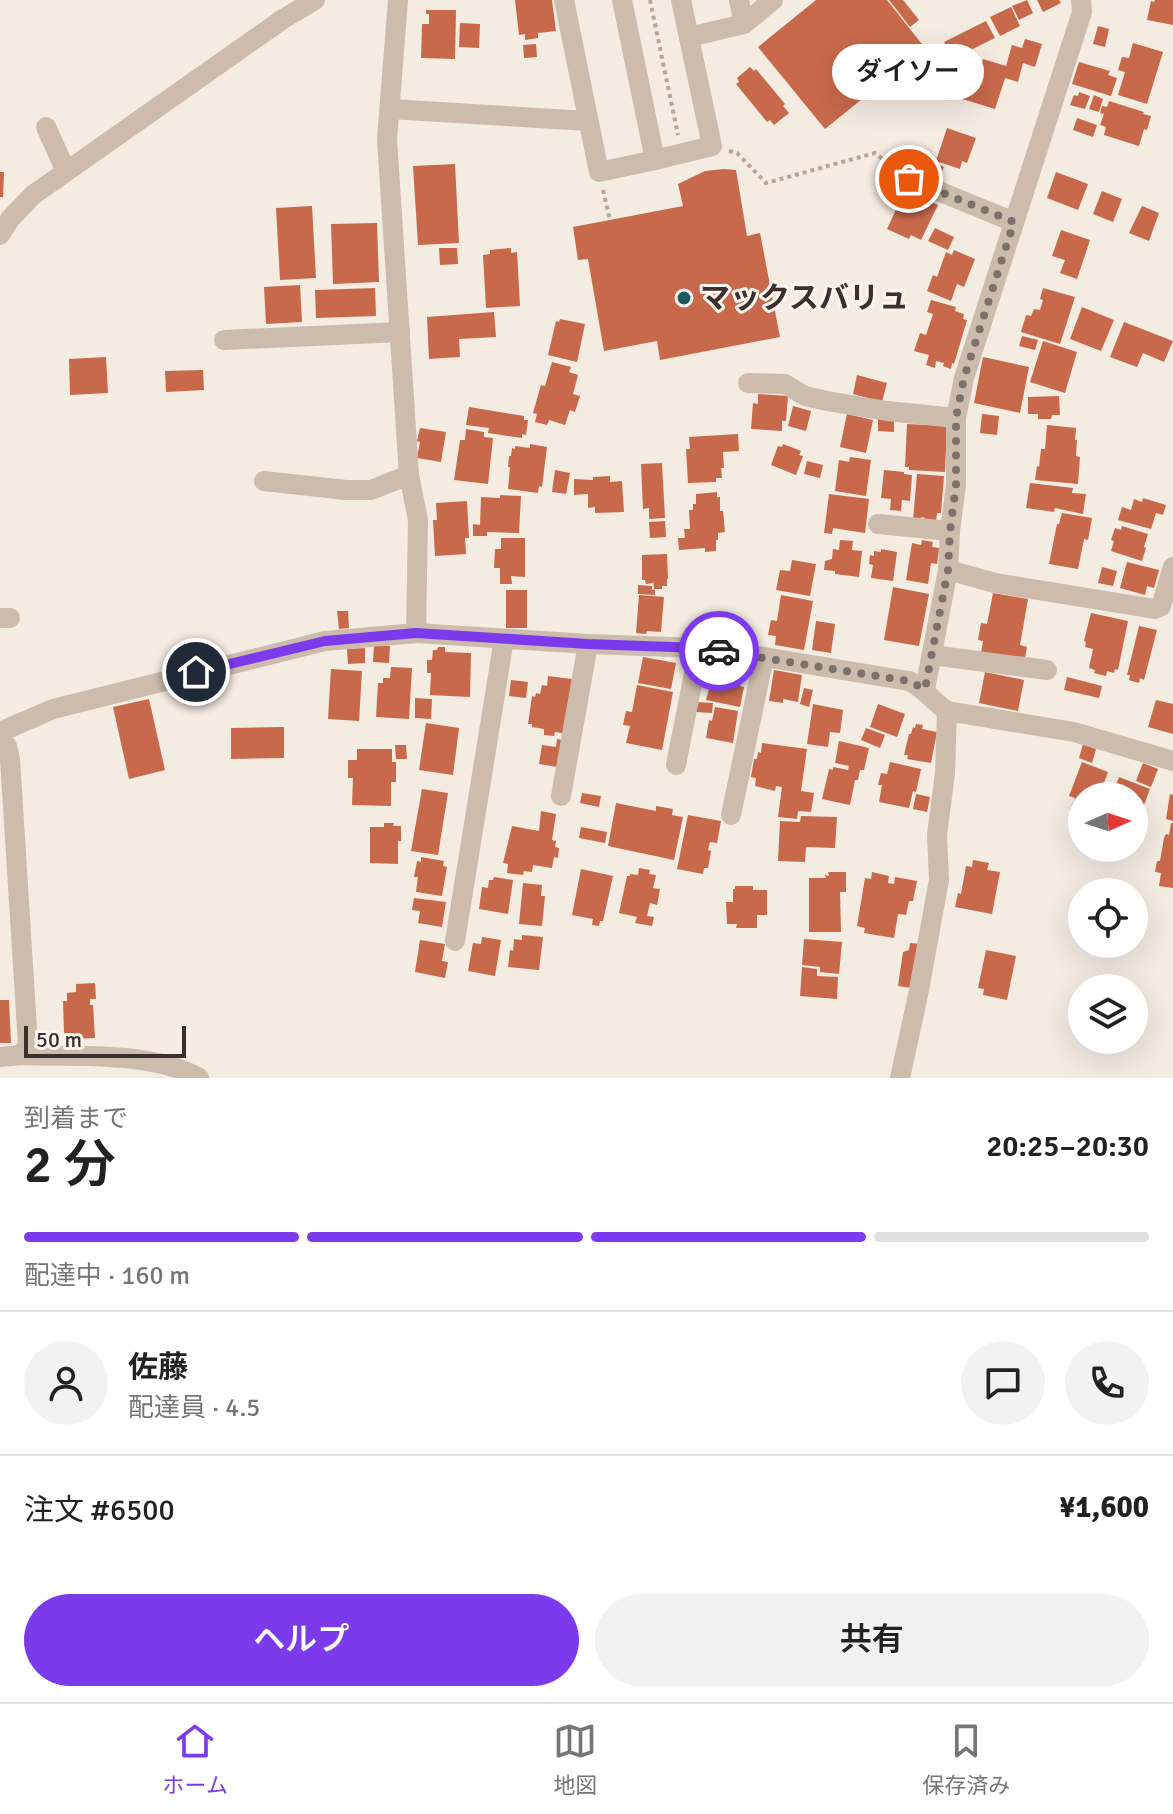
<!DOCTYPE html>
<html lang="ja">
<meta charset="utf-8">
<style>
:root{--surface:#fff;--page:#f2f2f2;--text:#222;--muted:#767676;--line:#e0e0e0;--accent:#7c3aed}
body{margin:0;font-family:Signika,"Noto Sans JP",sans-serif;background:var(--page);color:var(--text);height:100vh;display:flex;flex-direction:column;font-size:30px;white-space:nowrap}
*{box-sizing:border-box;margin:0}
p{font-size:26px;color:var(--muted)}
.icon{flex:none;width:44px;height:44px;fill:none;stroke:currentColor;stroke-width:2;stroke-linecap:round;stroke-linejoin:round}
.map{position:relative;height:1078px;overflow:hidden}
.panel{display:flex;flex-direction:column;background:var(--surface);flex:1}
.panel>*{flex:none}
.needle{width:52px;rotate:87deg}
.buttons{position:absolute;left:1068px;top:782px;display:grid;gap:16px}
.buttons a{display:grid;place-items:center;width:80px;height:80px;border-radius:50%;background:var(--surface);box-shadow:0 8px 32px #0002;font-size:40px}
.scale{position:absolute;left:24px;bottom:20px;width:162px;box-sizing:border-box;padding-left:8px;border:4px solid #3b302b;border-top:0;font-size:22px;line-height:28px;white-space:nowrap;color:#3b302b;-webkit-text-stroke:6px #fbf5ee;paint-order:stroke}
.pin{position:absolute;display:grid;place-items:center;width:68px;height:68px;color:#fff;margin:-34px;border:4px solid #fff;border-radius:50%;box-shadow:0 2px 8px #0007}
.courier{position:absolute;display:grid;place-items:center;width:80px;height:80px;margin:-40px;border:6px solid #7c3aed;border-radius:50%;background:#fff;color:#222;box-shadow:0 2px 10px #0007}
.bubble{position:absolute;height:56px;border-radius:28px;background:var(--surface);box-shadow:0 8px 32px #0002;font-size:26px;font-weight:600;line-height:56px;text-align:center}
.summary em{font-style:normal;font-weight:600}
.summary div{display:flex;flex-direction:column-reverse}
.summary{display:flex;align-items:center;justify-content:space-between;height:136px;padding:0 24px}
h1{font-size:52px;font-weight:600;line-height:60px}
.bar{display:grid;grid-template-columns:repeat(4,1fr);gap:12px 8px;align-content:center;height:96px;padding:0 24px}
.bar i{height:10px;border-radius:6px;background:var(--line)}
.bar .on{background:var(--accent)}
.bar p{grid-column:span 4}
.line{display:flex;align-items:center;gap:20px;padding:0 24px;border-top:2px solid var(--line)}
.line div{flex:1}
.round{display:grid;place-items:center;flex:none;width:84px;height:84px;border-radius:42px;background:var(--page)}
.primary-button{display:flex;gap:16px;margin-top:auto;padding:16px 24px}
.primary-button a{flex:1;height:92px;border-radius:48px;background:var(--accent);color:#fff;font-size:32px;font-weight:600;line-height:92px;text-align:center}
.primary-button a+a{background:var(--page);color:var(--text)}
.dock{display:flex;justify-content:space-around;align-items:center;height:112px;border-top:2px solid var(--line);background:var(--surface);font-size:22px;color:var(--muted)}
.dock a{display:grid;justify-items:center;gap:4px}
.dock .on{color:var(--accent)}
.map>svg:first-child{display:block}
.building{fill:#c8694b}
.lines{fill:none;stroke-linecap:round;stroke-linejoin:round}
.path{stroke:#b9a596;stroke-width:4;stroke-dasharray:4 4;stroke-linecap:butt}
.minor{stroke:#cdbbac;stroke-width:20}
.done{stroke:#7c716b;stroke-width:8;stroke-dasharray:0 14.4}
.route{stroke:#7c3aed;stroke-width:10}
.poi-dot{fill:#1f5a5e;stroke:#fbf5ee;stroke-width:3}
.labels{text-anchor:middle;dominant-baseline:central;stroke-width:6;stroke-linejoin:round;paint-order:stroke}
.poi-label{font-size:30px;font-weight:bold;fill:#3b302b;stroke:#fbf5ee;text-anchor:start}
</style>
<div class="map">
<svg width="1173" height="1078" viewBox="0 0 1173 1078">
<rect width="100%" height="100%" fill="#f4ebe1"/>
<g class="building">
<polygon points="515,0 552,0 556,31 538,33 538,38 525,40 525,34 519,35"/>
<polygon points="816,0 887,0 925,48 825,129 758,47"/>
<polygon points="889,0 903,0 919,20 910,27"/>
<polygon points="1027,0 1033,13 1019,20 1012,6"/>
<polygon points="1037,0 1059,0 1061,3 1043,12"/>
<polygon points="1155,0 1173,0 1173,25 1147,20 1151,1 1154,2"/>
<polygon points="1011,7 1020,26 1000,36 990,17"/>
<polygon points="426,10 456,10 455,59 421,58 422,24 429,24 429,14 426,14"/>
<polygon points="986,21 995,38 952,59 944,42"/>
<polygon points="460,23 480,24 479,48 459,47"/>
<polygon points="1098,26 1109,29 1105,47 1093,44"/>
<polygon points="1025,39 1042,44 1035,67 1023,63 1018,82 1005,78 995,109 959,98 965,78 967,78 971,67 980,70 983,59 1006,66 1012,45 1022,48"/>
<polygon points="1133,43 1163,52 1147,104 1118,95 1125,72 1118,70 1122,57 1129,58"/>
<polygon points="536,44 537,57 524,58 523,45"/>
<polygon points="1079,62 1110,71 1108,75 1117,78 1111,96 1072,84"/>
<polygon points="750,67 754,71 756,69 785,104 783,106 789,113 774,125 770,120 767,122 736,84 739,82 737,78"/>
<polygon points="1079,92 1090,96 1085,109 1070,105 1074,95 1078,96"/>
<polygon points="1094,95 1103,99 1099,112 1089,109"/>
<polygon points="1109,101 1144,112 1143,114 1151,116 1147,130 1144,129 1139,146 1104,135 1106,127 1100,125 1104,114 1100,113 1102,106 1107,107"/>
<polygon points="1077,118 1097,125 1093,137 1073,130"/>
<polygon points="947,128 976,138 967,163 962,161 960,169 936,161"/>
<polygon points="921,154 929,158 923,173 914,168"/>
<polygon points="931,161 944,167 937,181 924,175"/>
<polygon points="455,164 459,243 418,245 413,166"/>
<polygon points="724,169 736,170 747,236 760,233 780,337 660,360 657,341 604,351 588,259 578,260 573,227 683,206 678,184 705,171"/>
<polygon points="0,172 4,172 3,197 0,197"/>
<polygon points="1056,172 1088,184 1078,210 1047,198"/>
<polygon points="1102,191 1122,199 1113,222 1093,214"/>
<polygon points="921,197 938,205 921,240 911,235 909,239 887,229 899,203 906,206 908,203 912,205 914,202 918,204"/>
<polygon points="312,206 316,278 280,280 276,208"/>
<polygon points="1142,206 1159,213 1149,241 1129,233"/>
<polygon points="377,223 379,282 333,284 331,224"/>
<polygon points="935,228 954,237 948,250 928,241"/>
<polygon points="1061,230 1090,240 1077,279 1060,273 1065,260 1052,256"/>
<polygon points="439,248 457,248 458,264 440,265"/>
<polygon points="511,248 511,253 517,252 520,306 486,308 483,255 490,254 490,250"/>
<polygon points="954,250 975,259 964,287 957,284 951,301 927,291 933,275 937,277 946,252 952,255"/>
<polygon points="300,285 302,322 266,324 264,287"/>
<polygon points="375,288 376,316 316,318 315,290"/>
<polygon points="1043,288 1075,297 1060,344 1021,332 1026,315 1031,316 1034,309 1040,310 1043,300 1040,299"/>
<polygon points="931,300 956,307 955,311 964,314 963,319 967,320 954,364 952,363 951,369 943,366 944,363 936,361 935,368 926,365 929,355 914,351 920,333 926,335 933,314 927,312"/>
<polygon points="1082,307 1114,320 1101,351 1070,339"/>
<polygon points="494,312 496,337 459,339 460,357 429,359 427,317"/>
<polygon points="560,319 585,324 577,362 548,355 556,321 559,322"/>
<polygon points="1124,322 1173,341 1164,362 1143,353 1137,367 1110,357"/>
<polygon points="1022,336 1038,340 1035,350 1019,346"/>
<polygon points="1043,341 1077,352 1065,393 1030,382"/>
<polygon points="106,357 108,393 70,395 69,359"/>
<polygon points="983,357 1029,367 1020,413 974,403"/>
<polygon points="552,362 571,367 569,372 578,375 573,394 580,396 575,412 570,410 565,425 549,420 547,425 535,422 537,414 533,413 541,385 545,386"/>
<polygon points="203,370 204,390 166,392 165,371"/>
<polygon points="857,375 887,383 882,402 853,394"/>
<polygon points="758,394 788,396 786,421 782,421 782,431 751,429 753,403 758,404"/>
<polygon points="1059,396 1060,415 1052,415 1051,419 1038,419 1038,414 1028,414 1028,397"/>
<polygon points="793,406 811,411 806,431 788,426"/>
<polygon points="469,407 524,416 524,420 528,420 526,435 522,434 522,438 488,433 489,428 466,425"/>
<polygon points="847,414 873,420 866,453 840,447"/>
<polygon points="982,414 999,416 997,435 980,433"/>
<polygon points="878,419 894,419 894,432 878,431"/>
<polygon points="907,424 947,426 945,472 909,470 909,467 905,467"/>
<polygon points="1047,425 1076,428 1075,440 1077,440 1076,456 1080,457 1078,484 1035,480 1037,466 1039,467 1041,449 1045,449"/>
<polygon points="420,428 446,432 441,462 417,458 420,442 417,441"/>
<polygon points="466,429 484,432 484,437 493,438 488,484 454,480 460,440 465,440"/>
<polygon points="738,434 739,451 723,452 724,468 721,468 722,478 716,478 716,482 688,483 686,449 690,449 689,437"/>
<polygon points="530,444 547,447 542,487 539,486 538,493 508,489 510,467 508,467 509,456 511,456 512,448 515,449 515,446 530,448"/>
<polygon points="783,444 801,451 799,455 803,456 796,475 771,465 778,446 782,447"/>
<polygon points="850,457 871,460 866,496 835,491 839,460 849,462"/>
<polygon points="807,461 823,465 820,478 804,474"/>
<polygon points="662,463 665,518 649,519 649,508 643,509 641,464"/>
<polygon points="555,470 570,473 566,494 552,492"/>
<polygon points="884,470 904,472 904,474 912,475 910,501 902,500 901,511 890,510 891,499 881,498"/>
<polygon points="917,474 944,476 941,513 937,513 936,522 925,521 925,518 921,517 921,521 913,520"/>
<polygon points="610,476 610,482 622,481 624,512 595,513 595,507 588,508 588,494 574,495 574,479 593,480 593,477"/>
<polygon points="1030,483 1073,488 1072,493 1086,494 1083,514 1055,508 1054,512 1026,508"/>
<polygon points="717,492 717,497 720,497 720,511 723,511 725,532 718,533 718,540 716,540 716,551 705,552 705,548 679,550 678,538 685,538 684,529 690,529 689,510 693,510 693,504 696,504 696,494"/>
<polygon points="829,494 869,499 865,533 833,528 832,534 824,533"/>
<polygon points="500,495 521,496 519,533 487,532 487,536 473,536 473,524 480,525 481,497 500,498"/>
<polygon points="1143,498 1166,505 1163,515 1156,513 1151,529 1118,520 1122,507 1131,510 1134,499 1142,502"/>
<polygon points="467,501 469,538 465,538 466,554 435,556 433,520 437,520 436,503"/>
<polygon points="1062,513 1092,518 1088,540 1084,539 1078,569 1049,564 1057,524 1059,524"/>
<polygon points="665,521 666,537 650,538 649,522"/>
<polygon points="1122,526 1148,534 1144,547 1146,548 1142,561 1111,551 1114,541 1111,540 1115,528 1121,530"/>
<polygon points="501,538 525,538 525,577 511,576 512,584 500,584 500,568 494,568 495,549 501,549"/>
<polygon points="840,540 853,541 852,550 862,551 859,577 835,574 835,571 824,570 825,561 832,559 833,549 839,550"/>
<polygon points="922,540 933,542 932,547 939,548 937,564 931,563 928,584 906,580 912,543 921,545"/>
<polygon points="881,549 897,552 893,581 871,578 873,565 869,564 870,555 874,556 874,551 881,552"/>
<polygon points="667,554 668,579 667,579 667,586 662,586 662,589 654,589 653,580 653,583 646,584 645,580 642,580 642,555"/>
<polygon points="792,560 816,564 810,596 776,590 780,570 790,571"/>
<polygon points="1127,562 1159,570 1154,588 1147,586 1145,595 1120,588"/>
<polygon points="1102,567 1117,571 1113,586 1098,583"/>
<polygon points="638,585 652,586 652,589 650,589 655,590 655,595 638,594"/>
<polygon points="893,587 929,594 919,646 884,640"/>
<rect x="506" y="590" width="21" height="38"/>
<polygon points="993,593 1028,599 1020,645 1027,647 1025,658 981,654 983,641 978,640 981,623 987,624"/>
<polygon points="639,595 664,597 661,632 647,631 646,634 636,633"/>
<polygon points="781,595 813,601 804,650 775,645 776,636 768,635 771,620 777,621"/>
<polygon points="337,611 348,611 349,628 339,629"/>
<polygon points="1091,613 1128,621 1118,670 1115,669 1114,673 1107,671 1106,676 1094,673 1095,670 1089,668 1093,649 1085,647 1086,642 1084,641"/>
<polygon points="816,621 835,624 831,653 812,650"/>
<polygon points="1139,626 1157,630 1144,680 1140,678 1139,683 1129,680 1130,675 1127,675"/>
<polygon points="374,645 390,646 389,663 373,662"/>
<polygon points="438,647 445,647 445,652 471,653 470,697 430,695 431,673 427,673 427,660 432,660 433,650 437,650"/>
<polygon points="365,648 365,663 348,664 347,649"/>
<polygon points="643,657 676,663 671,689 638,683"/>
<polygon points="717,664 737,668 736,672 743,674 740,686 744,687 740,707 706,700 709,689 712,689"/>
<polygon points="391,667 412,668 409,719 376,717 378,683 383,683 383,678 390,678"/>
<polygon points="331,669 362,671 359,721 328,719"/>
<polygon points="774,670 802,675 798,702 783,699 783,703 769,701"/>
<polygon points="985,672 1024,680 1018,711 979,703"/>
<polygon points="548,676 572,679 567,734 555,732 554,736 544,735 544,729 532,727 532,724 528,724 532,696 535,697 536,693 540,694 542,685 547,686"/>
<polygon points="1067,677 1102,686 1099,698 1064,690"/>
<polygon points="511,680 528,682 526,698 509,696"/>
<polygon points="637,685 673,692 662,750 626,743 630,726 623,725 626,711 632,712"/>
<polygon points="804,688 813,690 809,707 800,704"/>
<polygon points="415,698 432,699 431,719 415,718"/>
<polygon points="149,699 165,770 129,779 113,707"/>
<polygon points="1156,700 1173,704 1173,734 1148,727"/>
<polygon points="696,702 713,703 712,713 696,712"/>
<polygon points="813,704 843,710 840,733 830,732 828,747 807,744"/>
<polygon points="878,704 905,714 897,737 870,727"/>
<polygon points="715,707 738,711 733,743 706,738 709,720 712,721"/>
<polygon points="426,723 459,728 453,775 419,770"/>
<polygon points="916,724 923,725 922,729 937,732 931,763 907,759 908,755 904,755 909,734 911,734 913,727 915,728"/>
<polygon points="284,727 284,758 231,759 231,728"/>
<polygon points="866,728 885,735 880,748 861,740"/>
<polygon points="557,739 563,740 558,767 539,764 542,745 556,747"/>
<polygon points="839,741 869,748 864,770 860,770 858,780 855,780 850,805 822,799 829,769 833,770 833,767 848,770 849,766 835,763"/>
<polygon points="762,743 807,749 801,791 814,793 811,812 798,811 797,819 778,817 782,787 776,786 775,791 755,786 756,778 751,777 754,759 757,759 758,752 761,753"/>
<polygon points="1083,744 1096,749 1092,763 1079,758"/>
<polygon points="395,745 406,745 407,759 396,759"/>
<polygon points="357,749 392,749 392,762 396,762 396,782 391,782 391,806 352,805 353,778 348,778 348,760 357,760"/>
<polygon points="890,762 921,769 916,792 913,791 909,808 879,802 882,785 878,785 881,773 887,774"/>
<polygon points="1082,762 1108,772 1099,796 1082,796 1082,814 1070,809 1075,798 1069,796"/>
<polygon points="1143,763 1158,769 1151,787 1136,781"/>
<polygon points="1119,777 1150,789 1134,831 1134,796 1111,796"/>
<polygon points="422,789 448,793 438,855 411,851"/>
<polygon points="582,793 601,796 599,807 580,803"/>
<polygon points="916,794 930,797 927,812 913,809"/>
<polygon points="1170,794 1173,795 1173,821 1166,819"/>
<polygon points="616,803 656,811 656,806 673,809 672,815 683,817 674,860 608,846"/>
<polygon points="541,811 556,814 552,840 556,841 555,847 559,848 558,858 554,857 552,868 533,865 532,872 524,871 523,875 507,873 508,864 503,863 512,826 539,831"/>
<polygon points="688,815 721,821 717,843 710,842 708,850 711,851 708,868 704,868 703,874 677,869"/>
<polygon points="801,816 837,817 835,848 806,847 805,862 778,861 780,821 800,822"/>
<polygon points="384,823 394,823 393,826 401,826 401,841 398,841 398,864 370,863 370,827 384,827"/>
<polygon points="1171,823 1173,823 1173,888 1159,886 1161,873 1155,872 1157,861 1160,861 1164,838 1166,834 1169,835"/>
<polygon points="581,827 607,832 605,843 579,838"/>
<polygon points="421,857 444,861 443,866 447,867 442,896 416,892 418,877 414,877 417,861 421,862"/>
<polygon points="973,860 989,863 987,870 1000,872 992,914 955,907 958,893 961,894 966,866 972,867"/>
<polygon points="639,868 650,870 649,874 656,875 653,888 660,889 657,905 650,903 647,916 654,917 652,926 635,923 637,917 619,913 627,876 630,876 630,874 638,875"/>
<polygon points="581,869 613,876 603,921 600,921 599,926 592,925 593,919 572,915"/>
<polygon points="828,872 846,872 846,892 840,892 841,932 809,932 809,878 826,878 825,875 829,876"/>
<polygon points="872,872 889,876 888,883 894,884 895,877 917,881 913,901 909,901 906,915 898,914 894,938 864,933 865,928 857,926 865,878 871,879"/>
<polygon points="494,877 513,880 508,914 479,909 482,887 488,888 489,880 493,880"/>
<polygon points="523,883 542,885 541,896 545,896 542,926 519,924"/>
<polygon points="735,886 753,886 753,890 767,890 767,915 757,915 757,928 736,928 737,924 727,924 726,902 733,902 733,889 735,889"/>
<polygon points="414,898 446,902 442,927 418,923 420,911 412,910"/>
<polygon points="522,935 543,937 539,970 508,967 510,950 513,951 514,939 522,940"/>
<polygon points="482,937 501,940 495,976 468,971 473,943 481,944"/>
<polygon points="804,939 842,942 839,974 820,972 820,967 802,965"/>
<polygon points="420,940 445,944 442,961 448,962 445,978 415,972"/>
<polygon points="910,943 921,944 918,989 898,986 903,952 909,950"/>
<polygon points="986,950 1016,956 1007,1000 983,995 984,989 978,988"/>
<polygon points="802,967 817,969 817,976 838,977 837,999 800,996"/>
<polygon points="95,983 96,999 90,999 90,1005 93,1005 95,1038 72,1039 71,1033 64,1033 63,1001 67,1001 67,993 76,992 76,984"/>
<polygon points="0,1000 9,1000 11,1043 0,1043"/>
</g>
<g class="lines">
<g class="path">
<polyline points="650,0 678,135"/>
<polyline points="729,151 737,153 766,183 875,153 894,168"/>
<polyline points="603,190 610,220"/>
</g>
<g class="minor">
<polyline points="398,0 387,139 409,475 418,520 416,633"/>
<polyline points="564,0 599,172 655,160 622,0"/>
<polyline points="739,0 744,24 773,0"/>
<polyline points="689,37 744,24"/>
<polyline points="390,109 588,121"/>
<polyline points="46,127 66,171"/>
<polyline points="655,160 712,146 681,0"/>
<polyline points="909,179 1014,222"/>
<polyline points="0,235 10,219 33,195 283,19 315,0"/>
<polyline points="224,340 400,332"/>
<polyline points="748,383 785,384 805,396 827,401 887,411 956,418"/>
<polyline points="264,481 346,490 371,490 409,475"/>
<polyline points="878,524 950,531"/>
<polyline points="948,570 995,583 1155,609 1161,606 1173,567"/>
<polyline points="0,618 10,618"/>
<polyline points="932,655 1047,670"/>
<polyline points="925,689 948,570 950,531 956,485 956,418 964,378 1082,12 1081,0"/>
<path d="M0,732L53,709L325,641L416,633L588,644L699,648L764,657L909,681C927,690 931,700 947,711L1074,732L1173,761"/>
<polyline points="0,741 7,746 10,759 28,1045 22,1055 0,1057"/>
<polyline points="676,765 699,648"/>
<polyline points="561,796 588,644"/>
<polyline points="731,815 764,657"/>
<polyline points="455,941 504,639"/>
<path d="M22,1055C76,1057 152,1051 199,1078"/>
<polyline points="900,1078 918,995 939,880 937,835 945,773 947,711"/>
</g>
</g>
<g class="lines">
<polyline class="done" points="719,651 909,681 925,689 948,570 950,531 956,485 956,418 964,378 1014,222 909,179"/>
<polyline class="route" points="196,672 325,641 416,633 588,644 699,648 719,651"/>
</g>
<circle class="poi-dot" cx="684" cy="298" r="8"/>
<g class="labels">
<g class="poi-label">
<text x="700" y="298">マックスバリュ</text>
</g>
</g>
</svg>
<div class="buttons">
<a><svg class="needle" viewBox="-14 -14 28 28"><path d="M0-13l5 13h-10z" fill="#e53935"/><path d="M0 13l5-13h-10z" fill="#767676"/></svg></a>
<a><svg class="icon" aria-label="locate" viewBox="0 0 24 24"><circle cx="12" cy="12" r="6"/><path d="M12 2v4M12 18v4M2 12h4M18 12h4"/></svg></a>
<a><svg class="icon" aria-label="layers" viewBox="0 0 24 24"><path d="M12 4l9 5-9 5-9-5zM3 14l9 5 9-5"/></svg></a>
</div>
<div class="scale">50 m</div>
<div class="pin" style="left:909px;top:179px;background:#ea580c"><svg class="icon" aria-label="bag" viewBox="0 0 24 24"><path d="M5 8h14l-1 12H6zM9 8a3 3 0 0 1 6 0"/></svg></div>
<div class="pin" style="left:196px;top:672px;background:#1f2937"><svg class="icon" aria-label="home" viewBox="0 0 24 24"><path d="M3 11l9-7 9 7M6 9v11h12V9"/></svg></div>
<div class="courier" style="left:719px;top:651px"><svg class="icon" aria-label="car" viewBox="0 0 24 24"><path d="M5 17H2v-5l4-1 3-4h7l3 4 3 1v5h-3M9 17h6M6 11h13"/><circle cx="7" cy="17" r="2"/><circle cx="17" cy="17" r="2"/></svg></div>
<div class="bubble" style="left:832px;top:44px;width:152px">ダイソー</div>
</div>
<section class="panel">
<div class="summary"><div><h1>2 分</h1><p>到着まで</p></div><em>20:25–20:30</em></div>
<div class="bar"><i class="on"></i><i class="on"></i><i class="on"></i><i></i><p>配達中 · 160 m</p></div>
<div class="line" style="height:144px"><a class="round"><svg class="icon" aria-label="person" viewBox="0 0 24 24"><circle cx="12" cy="8" r="4"/><path d="M4 21q1-7 8-7t8 7"/></svg></a><div><b>佐藤</b><p>配達員 · 4.5</p></div><a class="round"><svg class="icon" aria-label="chat" viewBox="0 0 24 24"><path d="M4 5h16v11H9l-5 4z"/></svg></a><a class="round"><svg class="icon" aria-label="phone" viewBox="0 0 24 24"><path d="M5 4h4l2 5-3 2q2 4 5 5l2-3 5 2v4C11 20 4 13 5 4z"/></svg></a></div>
<div class="line" style="height:104px"><div>注文 #6500</div><b>¥1,600</b></div>
<div class="primary-button"><a>ヘルプ</a><a>共有</a></div>
</section>
<nav class="dock">
<a class="on"><svg class="icon" aria-label="home" viewBox="0 0 24 24"><path d="M3 11l9-7 9 7M6 9v11h12V9"/></svg>ホーム</a>
<a><svg class="icon" aria-label="map" viewBox="0 0 24 24"><path d="M3 6l6-2 6 2 6-2v14l-6 2-6-2-6 2zM9 4v14M15 6v14"/></svg>地図</a>
<a><svg class="icon" aria-label="saved" viewBox="0 0 24 24"><path d="M7 4h10v16l-5-4-5 4z"/></svg>保存済み</a>
</nav>
